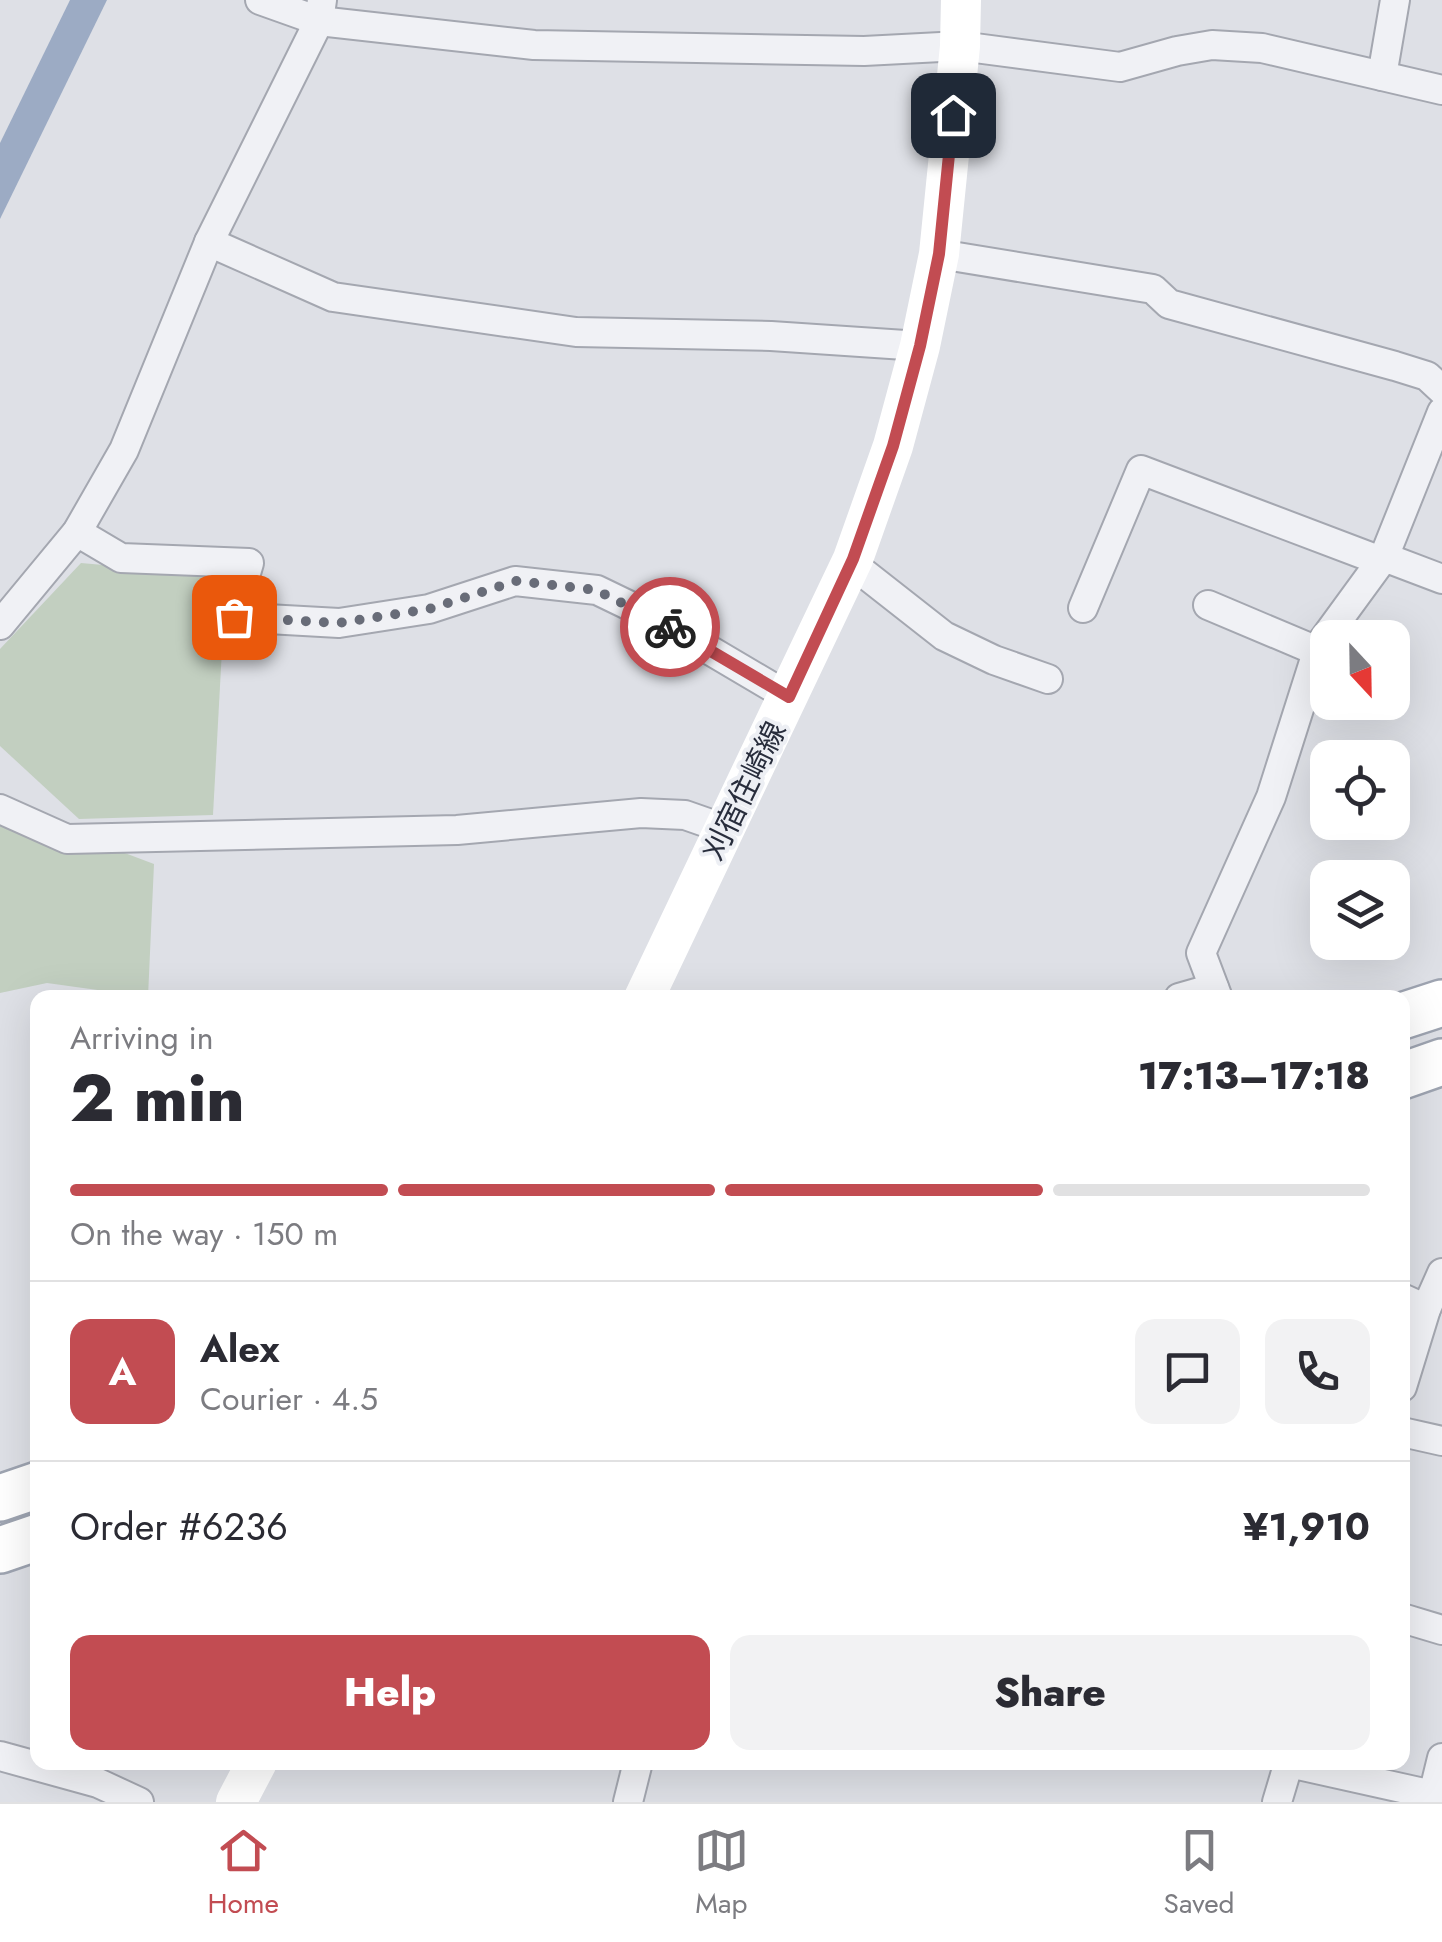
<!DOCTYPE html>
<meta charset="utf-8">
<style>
:root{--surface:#fff;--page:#f2f2f3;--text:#2b2b33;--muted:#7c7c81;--line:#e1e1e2;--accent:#c24c52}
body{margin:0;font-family:Jost,"Noto Sans JP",sans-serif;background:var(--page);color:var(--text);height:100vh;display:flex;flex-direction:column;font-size:38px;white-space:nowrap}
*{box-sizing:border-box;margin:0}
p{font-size:32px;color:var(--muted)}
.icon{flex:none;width:55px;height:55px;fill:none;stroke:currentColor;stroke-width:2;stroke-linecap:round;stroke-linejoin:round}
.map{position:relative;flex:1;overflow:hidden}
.sheet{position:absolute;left:30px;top:990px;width:1380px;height:780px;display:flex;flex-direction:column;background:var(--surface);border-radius:20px;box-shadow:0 10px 40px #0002}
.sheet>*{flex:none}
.needle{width:65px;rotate:158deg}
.tools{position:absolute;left:1310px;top:620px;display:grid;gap:20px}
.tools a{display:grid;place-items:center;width:100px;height:100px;border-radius:20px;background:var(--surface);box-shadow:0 10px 40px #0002;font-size:50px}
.pin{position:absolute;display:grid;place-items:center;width:85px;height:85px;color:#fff;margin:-42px;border-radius:20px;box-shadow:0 5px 15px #0006}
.courier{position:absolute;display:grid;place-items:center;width:100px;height:100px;margin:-50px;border:8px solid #c24c52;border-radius:50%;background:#fff;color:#222;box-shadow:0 2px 12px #0007}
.summary em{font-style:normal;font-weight:800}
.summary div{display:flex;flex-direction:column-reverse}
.summary{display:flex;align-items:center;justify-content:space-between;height:170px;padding:0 40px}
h1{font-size:65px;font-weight:800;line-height:75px}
.bar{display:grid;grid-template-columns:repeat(4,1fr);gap:15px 10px;align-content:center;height:120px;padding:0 40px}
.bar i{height:12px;border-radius:8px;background:var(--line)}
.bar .current{background:var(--accent)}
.bar p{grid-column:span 4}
.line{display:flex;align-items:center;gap:25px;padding:0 40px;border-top:2px solid var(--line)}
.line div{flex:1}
.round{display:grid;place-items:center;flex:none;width:105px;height:105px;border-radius:20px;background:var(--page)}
.action{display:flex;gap:20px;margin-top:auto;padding:20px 40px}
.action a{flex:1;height:115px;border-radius:20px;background:var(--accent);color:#fff;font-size:40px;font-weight:800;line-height:115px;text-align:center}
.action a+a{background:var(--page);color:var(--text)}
.menu{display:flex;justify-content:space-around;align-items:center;height:140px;border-top:2px solid var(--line);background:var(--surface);font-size:28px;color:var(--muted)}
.menu a{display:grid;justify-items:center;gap:5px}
.menu .current{color:var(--accent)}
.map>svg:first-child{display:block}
.green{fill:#c2cfc0}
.water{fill:#9cabc4}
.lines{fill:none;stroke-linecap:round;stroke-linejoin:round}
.street-casing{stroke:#a4a7b0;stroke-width:32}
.primary-casing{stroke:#9ea4b1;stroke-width:50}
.street{stroke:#f0f1f5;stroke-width:28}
.secondary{stroke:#fff;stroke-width:40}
.primary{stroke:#fff;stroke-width:45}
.done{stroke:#686c78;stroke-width:10;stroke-dasharray:0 18}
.route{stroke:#c24c52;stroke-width:12}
.labels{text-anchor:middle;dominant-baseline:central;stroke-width:8;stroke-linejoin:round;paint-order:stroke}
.street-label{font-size:30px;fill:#282d3c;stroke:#edeff4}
</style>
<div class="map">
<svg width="1442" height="1802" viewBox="0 0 1442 1802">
<rect width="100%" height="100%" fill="#dee0e6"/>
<g class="green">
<polygon points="81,563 226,576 213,815 79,819 0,746 0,649"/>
<polygon points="0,806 154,864 148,997 47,983 0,993"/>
</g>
<polygon class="water" points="70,0 107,0 0,219 0,143"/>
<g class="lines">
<defs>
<g id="street">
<polyline points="260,0 319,21 534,45 864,51 960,46 1120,67 1177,51 1212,45 1262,48 1442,90"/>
<polyline points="1382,76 1395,0"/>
<polyline points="209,242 333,297 576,332 771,336 920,346"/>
<polyline points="939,254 1153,289 1169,304 1395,366 1427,376 1442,390"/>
<polyline points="77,532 121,558 249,563 233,617 339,623 429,609 515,581 597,590 657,619 789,697"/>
<polyline points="1384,557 1442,412"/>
<polyline points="851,563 944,636 994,660 1048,679"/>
<polyline points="1208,605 1317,651"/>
<polyline points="1083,608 1141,470 1381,561"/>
<polyline points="0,625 77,532 124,450 209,242 319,21 322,0"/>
<polyline points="0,809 67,839 457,830 641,813 685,815 725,829"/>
<polyline points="1179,998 1214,988"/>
<polyline points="1218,998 1201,953 1271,797 1319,646 1384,557 1442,579"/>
<polyline points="1402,1298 1426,1309"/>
<polyline points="1402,1387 1426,1309 1442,1273"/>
<polyline points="1402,1432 1442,1441"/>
<polyline points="1402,1618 1442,1630"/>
<polyline points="0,1756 98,1783 139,1802"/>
<polyline points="1289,1763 1433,1795 1442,1758"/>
<polyline points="628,1802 638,1762"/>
<polyline points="1277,1802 1289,1762"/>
</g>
<g id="primary">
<polyline points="1402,1016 1442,1003"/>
<polyline points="1402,1076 1442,1062"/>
<polyline points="0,1498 38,1485"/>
<polyline points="0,1550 38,1537"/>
</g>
</defs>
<use href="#street" class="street-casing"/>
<use href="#primary" class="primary-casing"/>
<use href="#street" class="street"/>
<g class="secondary">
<polyline points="644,998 853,559 893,446 920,346 939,254 960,46 961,0"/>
<polyline points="236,1802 257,1762"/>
</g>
<use href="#primary" class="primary"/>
</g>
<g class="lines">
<polyline class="done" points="234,617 338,623 429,609 516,581 596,590 670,627"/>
<polyline class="route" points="670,627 789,697 853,559 893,446 920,346 939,254 953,115"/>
</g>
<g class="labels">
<g class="street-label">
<text transform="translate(744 791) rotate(-64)">刈宿住崎線</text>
</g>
</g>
</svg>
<div class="tools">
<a><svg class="needle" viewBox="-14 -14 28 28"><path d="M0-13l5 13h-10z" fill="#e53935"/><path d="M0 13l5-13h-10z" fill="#7c7c81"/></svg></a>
<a><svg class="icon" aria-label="locate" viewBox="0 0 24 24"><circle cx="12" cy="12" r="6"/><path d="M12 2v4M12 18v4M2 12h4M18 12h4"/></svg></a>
<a><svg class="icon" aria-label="layers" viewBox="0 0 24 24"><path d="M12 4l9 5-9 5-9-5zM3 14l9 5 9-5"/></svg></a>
</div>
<div class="pin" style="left:234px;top:617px;background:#ea580c"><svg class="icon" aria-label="bag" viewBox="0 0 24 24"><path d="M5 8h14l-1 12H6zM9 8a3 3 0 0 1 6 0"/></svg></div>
<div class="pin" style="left:953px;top:115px;background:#1f2937"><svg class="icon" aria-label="home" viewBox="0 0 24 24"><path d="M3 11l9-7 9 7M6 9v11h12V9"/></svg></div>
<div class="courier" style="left:670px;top:627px"><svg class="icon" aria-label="bike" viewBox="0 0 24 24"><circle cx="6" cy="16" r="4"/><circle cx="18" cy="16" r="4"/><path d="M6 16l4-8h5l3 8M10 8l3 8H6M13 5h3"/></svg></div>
<section class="sheet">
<div class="summary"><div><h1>2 min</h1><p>Arriving in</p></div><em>17:13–17:18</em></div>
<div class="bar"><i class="current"></i><i class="current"></i><i class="current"></i><i></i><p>On the way · 150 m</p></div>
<div class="line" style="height:180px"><b class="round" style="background:var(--accent);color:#fff">A</b><div><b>Alex</b><p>Courier · 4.5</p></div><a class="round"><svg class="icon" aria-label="chat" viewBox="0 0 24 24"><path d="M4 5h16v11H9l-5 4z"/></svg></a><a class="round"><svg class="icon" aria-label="phone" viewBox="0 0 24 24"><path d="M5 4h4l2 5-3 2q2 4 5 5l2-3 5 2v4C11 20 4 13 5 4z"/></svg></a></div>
<div class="line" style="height:130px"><div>Order #6236</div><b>¥1,910</b></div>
<div class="action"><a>Help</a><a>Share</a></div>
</section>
</div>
<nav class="menu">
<a class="current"><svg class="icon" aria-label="home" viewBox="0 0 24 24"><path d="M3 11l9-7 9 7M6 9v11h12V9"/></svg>Home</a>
<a><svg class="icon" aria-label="map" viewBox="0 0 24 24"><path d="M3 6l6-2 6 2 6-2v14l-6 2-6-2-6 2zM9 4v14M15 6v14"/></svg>Map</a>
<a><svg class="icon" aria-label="saved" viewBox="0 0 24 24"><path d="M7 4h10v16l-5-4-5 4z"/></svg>Saved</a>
</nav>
